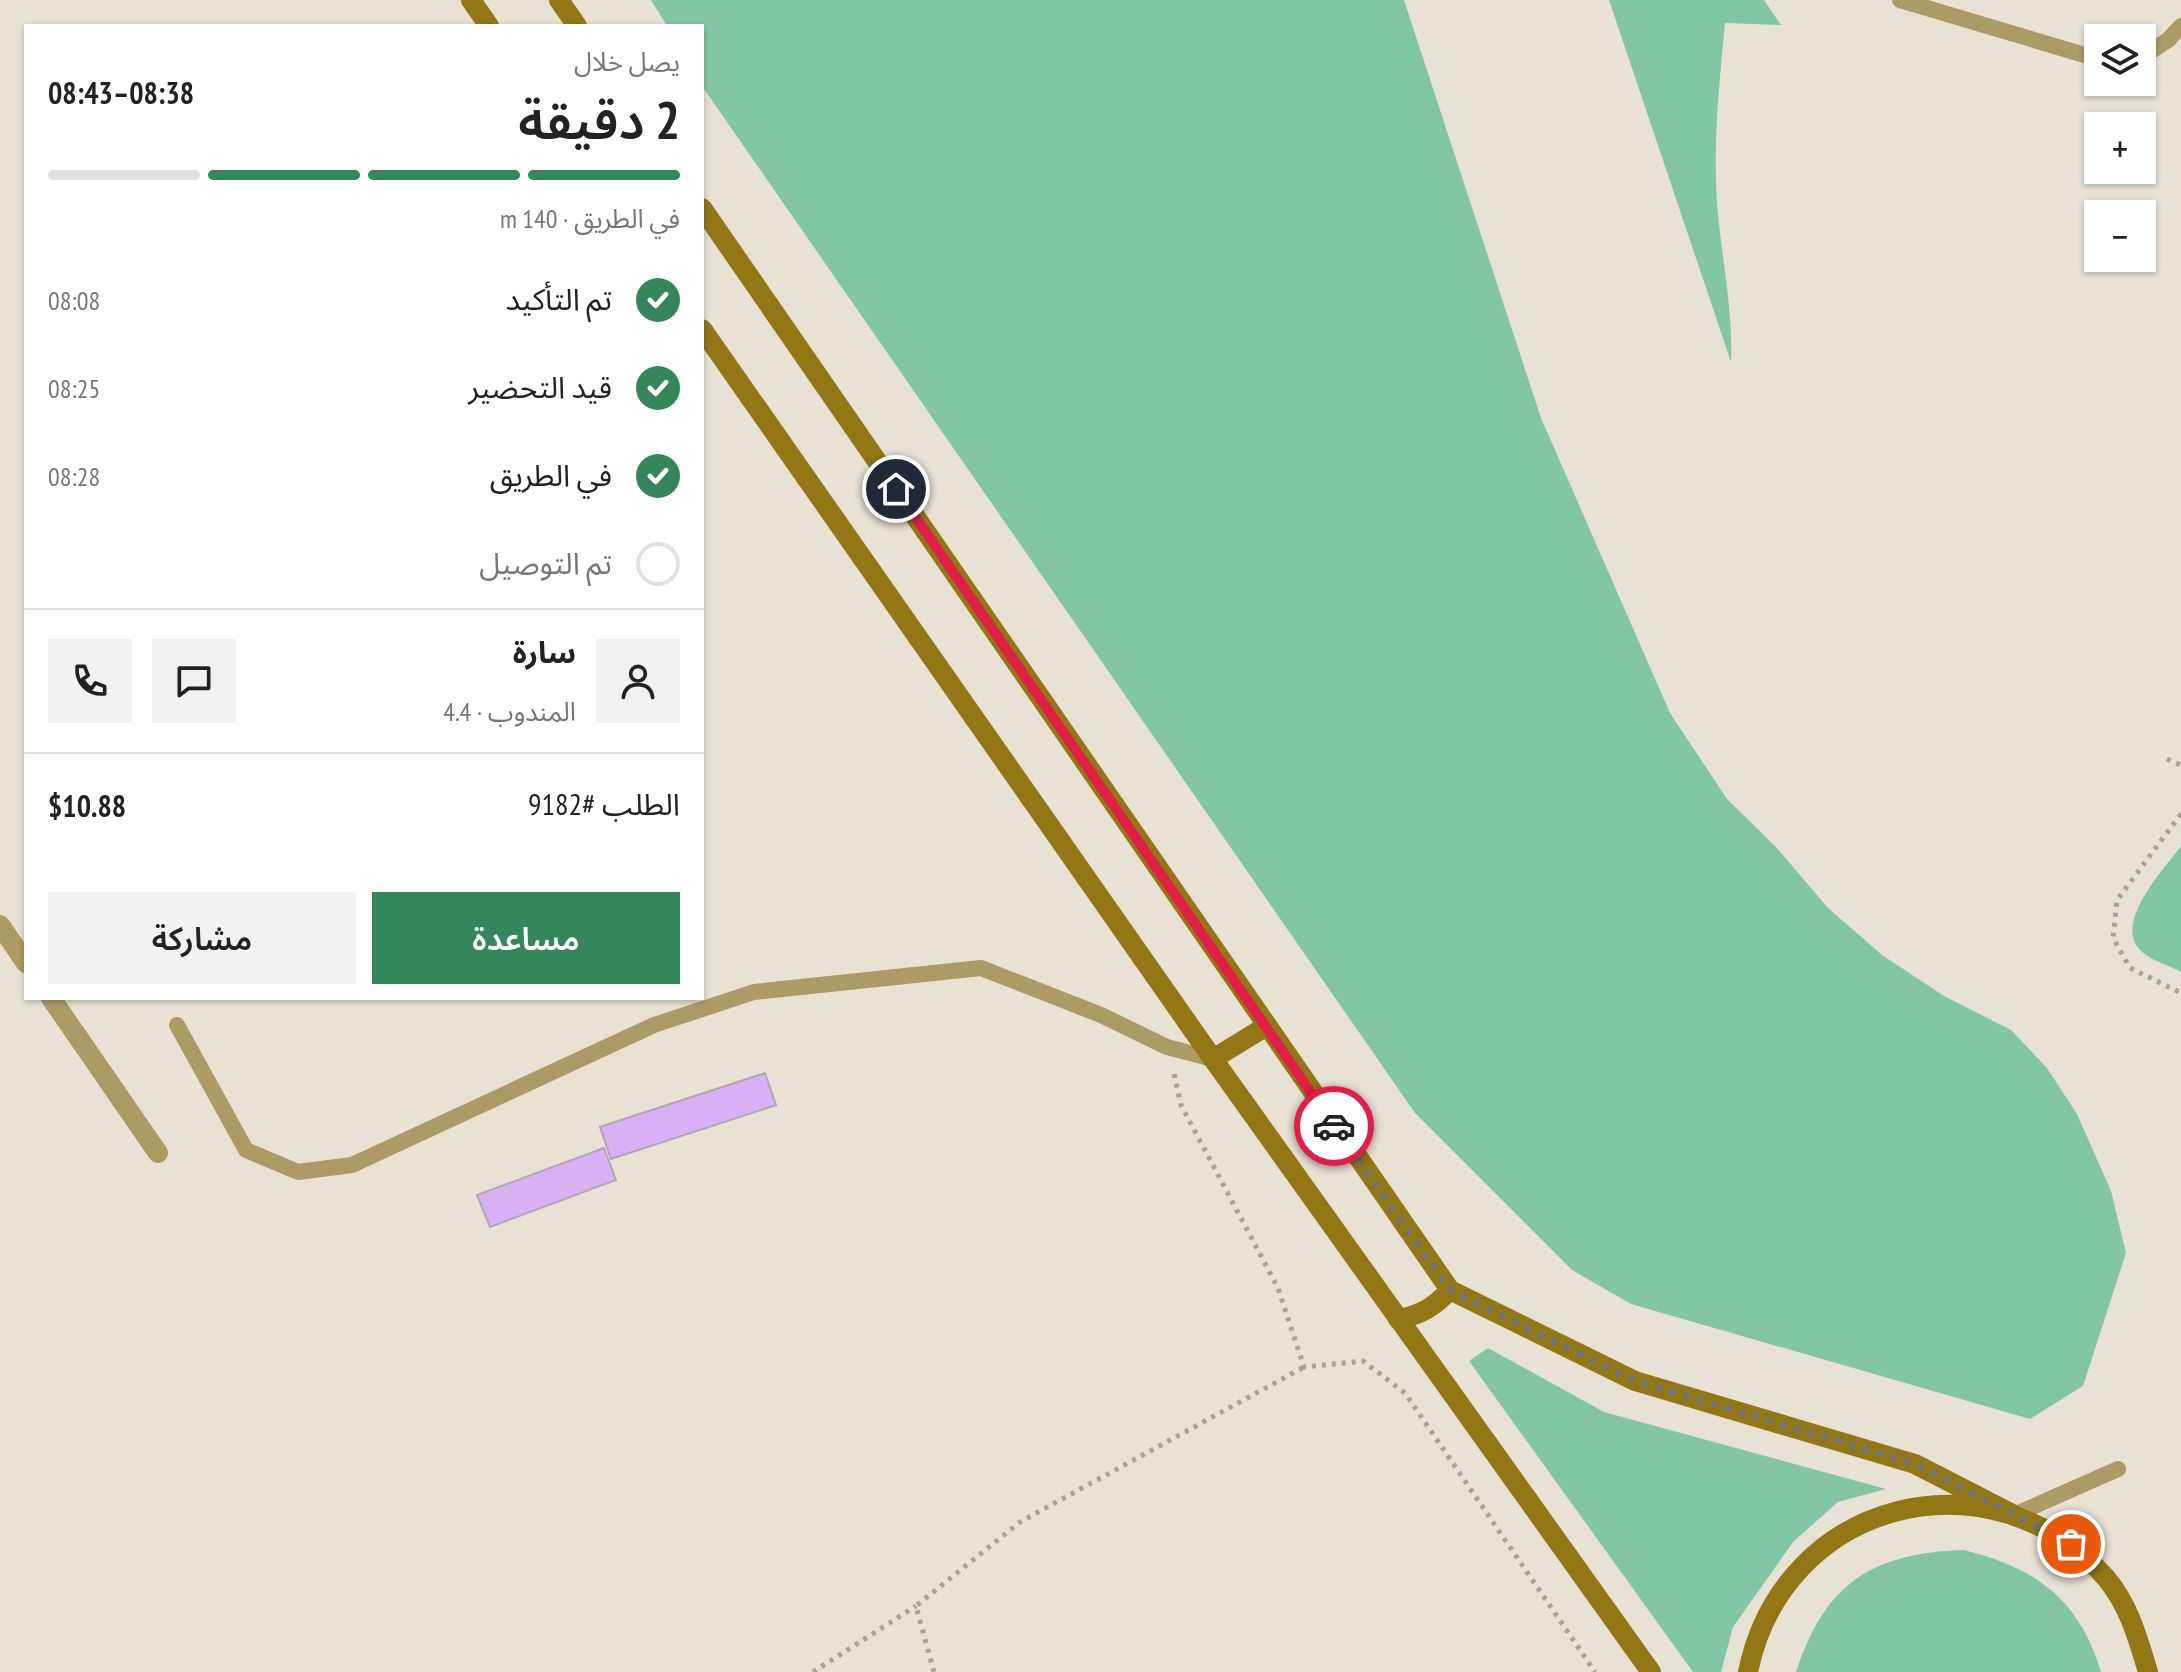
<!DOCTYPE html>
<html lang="ar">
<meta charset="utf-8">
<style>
:root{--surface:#fff;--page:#f2f2f2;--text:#222;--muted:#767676;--line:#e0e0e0;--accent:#348759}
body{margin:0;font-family:"PT Sans Narrow","Noto Sans Arabic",sans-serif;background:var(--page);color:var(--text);direction:rtl;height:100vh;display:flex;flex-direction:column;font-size:30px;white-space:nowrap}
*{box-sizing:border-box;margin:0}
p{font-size:26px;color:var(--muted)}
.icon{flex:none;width:44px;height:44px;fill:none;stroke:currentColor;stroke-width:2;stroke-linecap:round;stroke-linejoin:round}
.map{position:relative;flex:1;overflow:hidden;direction:ltr}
.panel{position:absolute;left:24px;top:24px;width:680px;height:976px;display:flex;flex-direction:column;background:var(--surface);border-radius:0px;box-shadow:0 2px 6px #0004;direction:rtl}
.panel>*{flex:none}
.fabs{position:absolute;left:2084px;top:24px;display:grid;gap:16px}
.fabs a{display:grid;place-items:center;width:72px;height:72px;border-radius:0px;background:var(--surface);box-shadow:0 2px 6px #0004;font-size:40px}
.pin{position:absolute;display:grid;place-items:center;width:68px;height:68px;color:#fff;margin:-34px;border:4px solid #fff;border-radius:50%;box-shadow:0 2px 8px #0007}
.courier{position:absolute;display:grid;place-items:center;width:80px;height:80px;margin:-40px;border:6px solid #e11d48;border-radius:50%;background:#fff;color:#222;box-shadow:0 2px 10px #0007}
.head em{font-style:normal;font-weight:600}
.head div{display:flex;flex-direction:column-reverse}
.head{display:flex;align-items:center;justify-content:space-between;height:136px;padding:0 24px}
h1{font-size:52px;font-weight:600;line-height:60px}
.bar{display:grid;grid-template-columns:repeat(4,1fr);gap:12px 8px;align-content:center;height:96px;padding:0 24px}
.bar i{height:10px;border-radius:6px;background:var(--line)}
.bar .selected{background:var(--accent)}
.bar p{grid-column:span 4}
.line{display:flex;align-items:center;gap:20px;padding:0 24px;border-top:2px solid var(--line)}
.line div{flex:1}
.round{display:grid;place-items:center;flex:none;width:84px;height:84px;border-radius:0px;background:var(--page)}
ol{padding:0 24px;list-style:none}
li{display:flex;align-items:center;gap:24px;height:88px}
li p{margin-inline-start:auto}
li .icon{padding:8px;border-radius:50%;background:var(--accent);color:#fff;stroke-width:4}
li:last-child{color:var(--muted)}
li i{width:44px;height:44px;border:4px solid var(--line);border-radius:50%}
.action{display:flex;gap:16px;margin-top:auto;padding:16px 24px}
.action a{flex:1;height:92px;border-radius:0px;background:var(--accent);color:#fff;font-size:32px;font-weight:600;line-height:92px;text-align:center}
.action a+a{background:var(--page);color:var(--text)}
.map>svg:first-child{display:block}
.green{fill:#83c6a6}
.building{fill:#d9b0f6;stroke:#aea7b4;stroke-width:2}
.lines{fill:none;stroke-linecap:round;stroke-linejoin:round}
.path{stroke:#a7a398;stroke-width:5;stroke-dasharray:4 6;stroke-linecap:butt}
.lane{stroke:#ad9b66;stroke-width:16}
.street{stroke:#ad9b66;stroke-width:20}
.secondary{stroke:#937715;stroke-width:20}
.done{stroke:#757269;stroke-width:8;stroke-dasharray:0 14.4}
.route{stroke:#e11d48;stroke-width:10}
</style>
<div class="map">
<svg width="2181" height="1672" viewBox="0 0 2181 1672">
<rect width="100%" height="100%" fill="#e7e2d4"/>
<g class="green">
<polygon points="651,0 1404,0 1541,418 1670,713 1727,799 1776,847 1828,908 1882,955 1944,996 2011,1030 2047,1068 2077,1114 2111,1191 2126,1253 2083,1386 2030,1419 1631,1304 1572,1270 1415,1113 702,86 702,26 667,26"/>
<path d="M1609,0H1764L1781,25L1725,23C1719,86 1712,151 1718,215C1723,265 1733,312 1731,362Z"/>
<path d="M2181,846V972C2170,966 2156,962 2146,955C2107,928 2163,871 2181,846Z"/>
<polygon points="1488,1348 1604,1412 1886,1489 1838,1502 1793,1542 1733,1627 1721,1672 1693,1672 1469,1361"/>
<path d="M1964,1550C2036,1568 2079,1599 2101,1672H1796C1825,1583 1872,1553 1964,1550Z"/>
</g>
<g class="building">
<polygon points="765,1073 776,1105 611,1159 600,1127"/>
<polygon points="604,1148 616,1180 490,1227 477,1195"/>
</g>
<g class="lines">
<g class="path">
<polyline points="2167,759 2181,765"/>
<polyline points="2181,814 2117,900 2113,938 2130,968 2181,993"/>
<polyline points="1174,1074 1181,1105 1278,1288 1304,1367 1363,1361 1405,1393 1595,1672"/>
<polyline points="813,1672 916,1606"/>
<polyline points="934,1672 916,1606 1020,1522 1304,1367"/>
</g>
<g class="lane">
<polyline points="1900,0 2098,59"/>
<polyline points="2142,57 2168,40 2181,26"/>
<polyline points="177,1025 246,1150 298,1172 352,1165 654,1025 754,992 981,968 1101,1015 1167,1047 1213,1059"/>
<polyline points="2014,1515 2118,1469"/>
</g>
<g class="street">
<polyline points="0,925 26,963"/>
<polyline points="51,998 158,1153"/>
</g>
<g class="secondary">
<polyline points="471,0 489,26"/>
<polyline points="559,0 577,26"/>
<polyline points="702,208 1450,1290 1635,1381 1915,1464 2014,1515"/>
<polyline points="702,329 1213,1059 1651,1672"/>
<polyline points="1213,1059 1265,1027"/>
<path d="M1398,1319C1421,1315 1434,1307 1450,1290"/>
<path d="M1748,1672C1783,1500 1990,1447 2106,1578C2129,1605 2138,1639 2148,1672"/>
</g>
</g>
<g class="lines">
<polyline class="done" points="1334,1126 1450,1290 1635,1381 1915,1464 2071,1544"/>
<polyline class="route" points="896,489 1334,1126"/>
</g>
</svg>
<div class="fabs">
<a><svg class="icon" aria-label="layers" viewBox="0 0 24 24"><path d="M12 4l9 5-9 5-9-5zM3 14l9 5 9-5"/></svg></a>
<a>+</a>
<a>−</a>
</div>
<div class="pin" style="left:2071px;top:1544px;background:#ea580c"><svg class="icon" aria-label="bag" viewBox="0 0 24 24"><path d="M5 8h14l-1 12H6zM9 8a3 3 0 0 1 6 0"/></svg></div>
<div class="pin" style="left:896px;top:489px;background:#1f2937"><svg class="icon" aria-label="home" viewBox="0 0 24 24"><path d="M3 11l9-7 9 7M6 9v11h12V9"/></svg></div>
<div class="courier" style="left:1334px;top:1126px"><svg class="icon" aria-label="car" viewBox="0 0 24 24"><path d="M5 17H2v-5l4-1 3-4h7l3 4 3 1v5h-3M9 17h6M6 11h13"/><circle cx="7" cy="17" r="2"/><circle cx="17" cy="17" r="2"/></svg></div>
<section class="panel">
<div class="head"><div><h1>2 دقيقة</h1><p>يصل خلال</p></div><em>08:38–08:43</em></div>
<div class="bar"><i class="selected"></i><i class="selected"></i><i class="selected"></i><i></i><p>في الطريق · 140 m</p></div>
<ol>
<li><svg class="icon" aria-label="check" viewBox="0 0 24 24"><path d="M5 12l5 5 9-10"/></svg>تم التأكيد<p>08:08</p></li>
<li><svg class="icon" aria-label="check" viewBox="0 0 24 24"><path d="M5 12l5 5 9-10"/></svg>قيد التحضير<p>08:25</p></li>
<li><svg class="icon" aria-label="check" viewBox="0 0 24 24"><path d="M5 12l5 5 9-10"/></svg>في الطريق<p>08:28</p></li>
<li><i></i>تم التوصيل</li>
</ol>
<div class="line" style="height:144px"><a class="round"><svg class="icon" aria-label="person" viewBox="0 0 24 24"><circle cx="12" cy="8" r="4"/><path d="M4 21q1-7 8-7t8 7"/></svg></a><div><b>سارة</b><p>المندوب · 4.4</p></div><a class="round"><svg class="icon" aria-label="chat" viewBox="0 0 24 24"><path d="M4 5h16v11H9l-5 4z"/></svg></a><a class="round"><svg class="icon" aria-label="phone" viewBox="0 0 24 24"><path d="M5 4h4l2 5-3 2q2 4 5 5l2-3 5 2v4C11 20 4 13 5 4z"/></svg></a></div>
<div class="line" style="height:104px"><div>الطلب #9182</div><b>$10.88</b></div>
<div class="action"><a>مساعدة</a><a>مشاركة</a></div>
</section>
</div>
